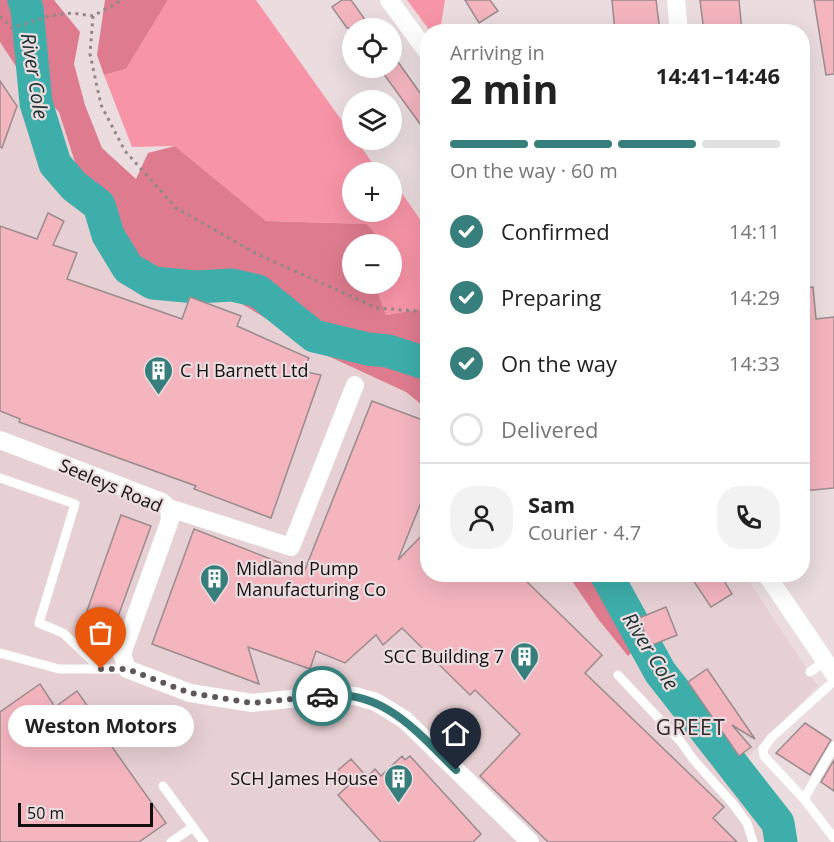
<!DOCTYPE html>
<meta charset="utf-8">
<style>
:root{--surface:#fff;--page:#f2f2f2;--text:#222;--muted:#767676;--line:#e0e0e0;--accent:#377f7c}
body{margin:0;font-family:"Open Sans",sans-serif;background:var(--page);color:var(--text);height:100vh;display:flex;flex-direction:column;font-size:22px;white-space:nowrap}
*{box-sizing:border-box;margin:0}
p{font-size:20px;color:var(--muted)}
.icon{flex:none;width:33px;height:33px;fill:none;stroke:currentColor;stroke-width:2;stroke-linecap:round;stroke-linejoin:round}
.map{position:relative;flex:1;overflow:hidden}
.details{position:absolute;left:420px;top:24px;width:390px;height:558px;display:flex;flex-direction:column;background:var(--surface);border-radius:24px;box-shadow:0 6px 24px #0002}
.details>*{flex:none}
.controls{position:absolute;left:342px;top:18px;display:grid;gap:12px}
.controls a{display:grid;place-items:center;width:60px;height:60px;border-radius:50%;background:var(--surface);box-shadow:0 6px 24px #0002;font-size:30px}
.scale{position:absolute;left:18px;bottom:15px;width:135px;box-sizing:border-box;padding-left:6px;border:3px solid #151010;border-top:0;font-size:16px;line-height:21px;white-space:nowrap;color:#151010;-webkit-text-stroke:4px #ebdddf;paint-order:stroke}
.pin{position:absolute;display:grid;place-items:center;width:51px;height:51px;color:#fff;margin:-62px -26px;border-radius:50% 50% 50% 0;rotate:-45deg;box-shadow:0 0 6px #0007}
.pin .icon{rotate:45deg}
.courier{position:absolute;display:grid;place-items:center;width:60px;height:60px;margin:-30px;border:4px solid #377f7c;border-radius:50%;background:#fff;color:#222;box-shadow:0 2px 8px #0007}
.bubble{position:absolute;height:42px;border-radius:21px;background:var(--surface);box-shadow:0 6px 24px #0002;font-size:20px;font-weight:700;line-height:42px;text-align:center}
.overview em{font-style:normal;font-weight:700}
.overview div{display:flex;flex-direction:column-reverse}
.overview{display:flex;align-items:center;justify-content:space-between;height:102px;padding:0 30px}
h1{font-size:39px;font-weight:700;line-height:45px}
.bar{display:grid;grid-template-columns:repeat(4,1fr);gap:9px 6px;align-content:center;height:72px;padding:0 30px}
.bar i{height:8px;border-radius:4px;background:var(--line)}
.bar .active{background:var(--accent)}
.bar p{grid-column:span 4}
.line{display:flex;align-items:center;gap:15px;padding:0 30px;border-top:2px solid var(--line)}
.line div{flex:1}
.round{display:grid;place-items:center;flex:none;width:63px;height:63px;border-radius:24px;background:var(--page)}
ol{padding:0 30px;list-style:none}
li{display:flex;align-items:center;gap:18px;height:66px}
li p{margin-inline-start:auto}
li .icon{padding:6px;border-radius:50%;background:var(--accent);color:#fff;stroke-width:4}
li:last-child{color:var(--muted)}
li i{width:33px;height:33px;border:3px solid var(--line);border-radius:50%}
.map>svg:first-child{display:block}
.built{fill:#e7d0d3}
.green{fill:#f894a7}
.forest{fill:#df7b8f}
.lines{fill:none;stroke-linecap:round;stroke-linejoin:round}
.river{stroke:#3daeaa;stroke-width:33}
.building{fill:#f4b5bf;stroke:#9a8c8e;stroke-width:1.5}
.path{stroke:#928889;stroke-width:3;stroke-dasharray:3 4.5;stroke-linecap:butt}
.lane{stroke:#fff;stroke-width:9}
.street{stroke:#fff;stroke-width:18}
.done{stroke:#605858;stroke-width:6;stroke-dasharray:0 10.8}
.route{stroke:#377f7c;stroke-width:8}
.labels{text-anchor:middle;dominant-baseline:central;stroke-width:4.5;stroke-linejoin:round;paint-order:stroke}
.poi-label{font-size:18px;fill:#151010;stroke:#ebdddf;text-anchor:start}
.street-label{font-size:18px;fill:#151010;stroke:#ebdddf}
.water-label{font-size:20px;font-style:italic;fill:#172f2e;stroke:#ebdddf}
.quarter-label{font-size:21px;letter-spacing:1.5px;fill:#33282a;stroke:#ebdddf}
</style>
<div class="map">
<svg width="834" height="842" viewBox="0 0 834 842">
<rect width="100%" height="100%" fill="#ebdddf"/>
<polygon class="built" points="0,42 17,68 59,112 88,203 169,292 207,295 242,304 328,356 406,392 427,409 428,574 745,575 818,686 752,753 732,776 772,842 0,842"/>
<g class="green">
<polygon points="168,0 256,0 352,135 352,140 356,140 379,172 352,172 352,212 392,212 392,179 424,225 428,233 427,308 386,315 375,284 392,284 392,244 377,244 380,239 367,224 266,221 175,146 132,147 104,75 126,69"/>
<polygon points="407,0 445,0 440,31 430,31"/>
</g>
<g class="forest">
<polygon points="0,0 54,0 80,32 74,64 85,105 102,148 136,179 148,153 175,146 266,221 367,224 380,239 377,244 352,244 352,284 375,284 386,315 427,308 427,409 406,392 328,356 242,304 207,295 169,292 114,254 88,203 59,112 17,68 0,42"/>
<polygon points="105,0 168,0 126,69 104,75 97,55"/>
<polygon points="568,575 601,575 640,645 628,656 598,619"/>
</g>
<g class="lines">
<g class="river">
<polyline points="24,0 27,9 36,103 55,164 74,186 99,205 108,235 128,268 153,283 196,287 232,285 258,291 314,336 368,349 388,351 428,364"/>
<polyline points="606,574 660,672 778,823 781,842"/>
</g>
</g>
<g class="building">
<polygon points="342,0 351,0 371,28 347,28 332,7"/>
<polygon points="465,0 490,0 498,11 479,23"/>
<polygon points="612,0 656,0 660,32 615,32"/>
<polygon points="700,0 739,0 742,32 704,32"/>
<polygon points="814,0 834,0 834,74 826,75"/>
<polygon points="398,62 428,104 428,135 383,73"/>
<polygon points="0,81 17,106 2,148 0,147"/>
<polygon points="48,213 64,221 53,245 77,253 67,279 182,319 190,297 241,316 237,326 309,358 302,371 321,375 271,518 194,489 196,486 19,422 20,419 0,411 0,226 37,239"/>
<polygon points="813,287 816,319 834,317 834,488 802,491 802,288"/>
<polygon points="372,401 428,422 428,485 398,560 428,529 428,574 519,574 602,655 585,673 724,807 713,818 737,842 548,842 480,776 520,734 475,690 470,695 402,628 383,645 376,635 345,663 316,651 310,669 248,647 259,684 152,644 194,529 304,572"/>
<polygon points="121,515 151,526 112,633 83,622"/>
<polygon points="689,574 720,574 732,594 711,607"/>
<polygon points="666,607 677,635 650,646 639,618"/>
<polygon points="707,669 755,739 732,725 751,747 739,756 688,682"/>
<polygon points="40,684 55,707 77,691 103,728 100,730 166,823 139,842 0,842 0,712"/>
<polygon points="805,723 831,740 810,775 776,753"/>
<polygon points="402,756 405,760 410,756 481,834 473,842 381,842 338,795 349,785 336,772 351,759 367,777 375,769 381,776"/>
<polygon points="834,760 834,791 821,782"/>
</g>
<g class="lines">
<g class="path">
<polyline points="0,16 12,28 49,16 72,13 93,16 122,0"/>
<polyline points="93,16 90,54 101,105 125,151 176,208 257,254 377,308 428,312"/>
</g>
<g class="lane">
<polyline points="0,478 75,504 39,623 63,633 101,669"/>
<polyline points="0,653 59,669 127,669"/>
<polyline points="810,672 825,661"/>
<polyline points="618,675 681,742 693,759 733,804 747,823 753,842"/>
<polyline points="834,681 771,738 763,749 764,756 804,799 834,838"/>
<polyline points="163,786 204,842"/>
<polyline points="804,799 834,746"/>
<polyline points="171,842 193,827"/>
</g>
<g class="street">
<polyline points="389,0 428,53"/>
<polyline points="676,0 679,32"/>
<polyline points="0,440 162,502 169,508 170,520 122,654 127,669 190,693 252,703 329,695 355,696 376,702 405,720 530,842"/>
<polyline points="169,508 291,547 355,385"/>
<polyline points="766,574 834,674"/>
</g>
</g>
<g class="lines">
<polyline class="done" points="101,669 127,669 190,693 252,703 322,696"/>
<path class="route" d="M322,696C383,688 417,732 456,770"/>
</g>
<defs>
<symbol id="building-pin" viewBox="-11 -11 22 30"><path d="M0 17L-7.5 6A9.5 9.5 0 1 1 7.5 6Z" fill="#377f7c" stroke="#ebdddf"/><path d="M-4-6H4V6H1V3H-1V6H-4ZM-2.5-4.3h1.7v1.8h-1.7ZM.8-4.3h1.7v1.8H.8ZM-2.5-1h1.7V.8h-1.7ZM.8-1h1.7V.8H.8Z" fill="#fff"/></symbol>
</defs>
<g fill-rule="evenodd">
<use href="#building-pin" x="142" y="354" width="33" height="45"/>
<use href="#building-pin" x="198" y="562" width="33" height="45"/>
<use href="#building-pin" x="508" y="640" width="33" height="45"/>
<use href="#building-pin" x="382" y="762" width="33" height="45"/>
</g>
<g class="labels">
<g class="poi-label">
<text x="180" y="370">C H Barnett Ltd</text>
<text x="236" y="568">Midland Pump<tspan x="236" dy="21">Manufacturing Co</tspan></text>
<text x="504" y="656" text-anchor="end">SCC Building 7</text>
<text x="378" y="778" text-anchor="end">SCH James House</text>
</g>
<g class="street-label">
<text transform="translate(111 485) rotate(23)">Seeleys Road</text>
</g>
<g class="water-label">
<text transform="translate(35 76) rotate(81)">River Cole</text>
<text transform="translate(651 651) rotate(58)">River Cole</text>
</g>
<g class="quarter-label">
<text x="691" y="727">GREET</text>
</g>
</g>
</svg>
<div class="controls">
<a><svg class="icon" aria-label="locate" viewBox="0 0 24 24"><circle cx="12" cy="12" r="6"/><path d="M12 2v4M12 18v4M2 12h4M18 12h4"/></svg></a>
<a><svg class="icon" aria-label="layers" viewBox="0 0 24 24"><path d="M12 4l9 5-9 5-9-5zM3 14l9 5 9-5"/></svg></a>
<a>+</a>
<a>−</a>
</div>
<div class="scale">50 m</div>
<div class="pin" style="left:101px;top:669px;background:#ea580c"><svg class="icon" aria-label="bag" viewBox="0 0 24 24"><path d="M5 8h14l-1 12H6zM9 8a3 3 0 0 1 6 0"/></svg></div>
<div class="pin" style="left:456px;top:770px;background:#1f2937"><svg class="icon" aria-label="home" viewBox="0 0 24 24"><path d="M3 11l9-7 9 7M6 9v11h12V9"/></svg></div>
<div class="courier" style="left:322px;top:696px"><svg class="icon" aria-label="car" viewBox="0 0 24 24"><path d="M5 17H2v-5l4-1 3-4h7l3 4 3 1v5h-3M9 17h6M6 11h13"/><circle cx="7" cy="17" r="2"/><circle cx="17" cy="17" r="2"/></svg></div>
<div class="bubble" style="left:8px;top:705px;width:186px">Weston Motors</div>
<section class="details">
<div class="overview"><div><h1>2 min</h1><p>Arriving in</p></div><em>14:41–14:46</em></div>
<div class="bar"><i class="active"></i><i class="active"></i><i class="active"></i><i></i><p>On the way · 60 m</p></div>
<ol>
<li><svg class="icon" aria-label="check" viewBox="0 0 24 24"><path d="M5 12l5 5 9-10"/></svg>Confirmed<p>14:11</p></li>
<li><svg class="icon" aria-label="check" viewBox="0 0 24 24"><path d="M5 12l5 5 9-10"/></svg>Preparing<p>14:29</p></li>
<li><svg class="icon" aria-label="check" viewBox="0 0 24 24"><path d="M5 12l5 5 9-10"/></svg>On the way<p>14:33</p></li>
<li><i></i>Delivered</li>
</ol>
<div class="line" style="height:108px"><a class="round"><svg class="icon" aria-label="person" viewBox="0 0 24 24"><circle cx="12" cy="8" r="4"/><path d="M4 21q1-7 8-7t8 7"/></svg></a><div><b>Sam</b><p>Courier · 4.7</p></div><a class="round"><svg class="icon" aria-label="phone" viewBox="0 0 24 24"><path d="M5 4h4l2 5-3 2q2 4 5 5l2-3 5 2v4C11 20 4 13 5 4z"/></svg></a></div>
</section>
</div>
